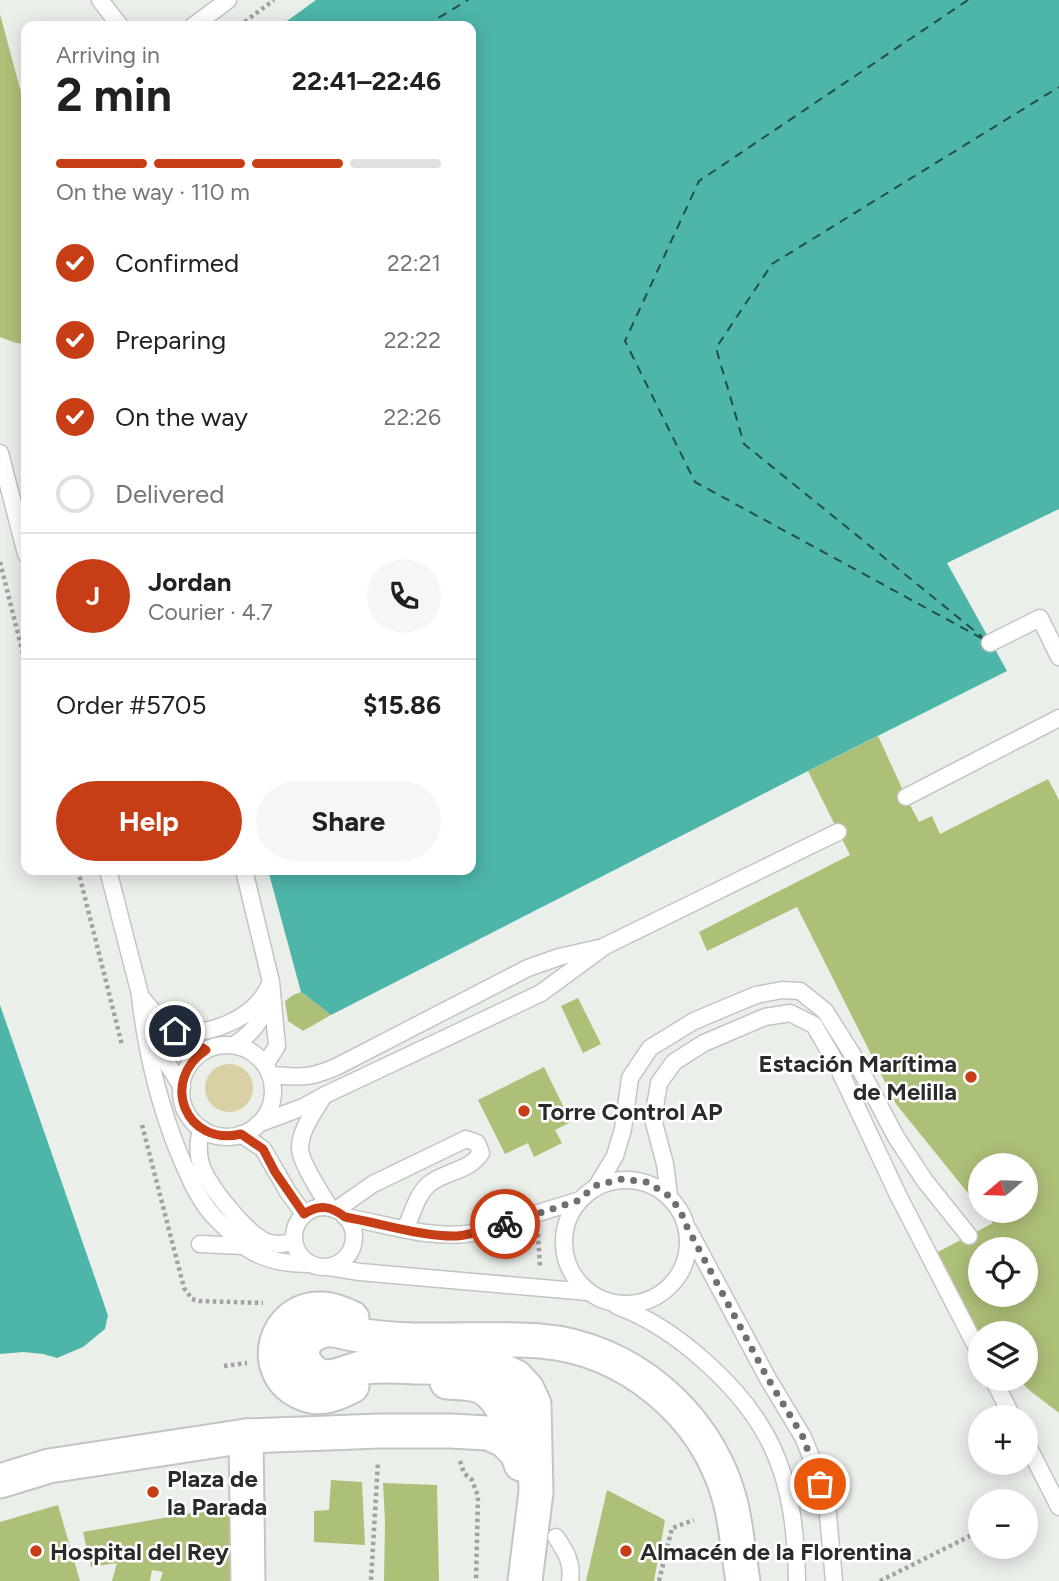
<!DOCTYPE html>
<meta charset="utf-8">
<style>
:root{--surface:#fff;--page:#f6f6f6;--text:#202124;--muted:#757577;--line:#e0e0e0;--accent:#c73e16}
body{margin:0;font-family:Figtree,sans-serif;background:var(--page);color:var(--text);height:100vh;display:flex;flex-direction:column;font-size:26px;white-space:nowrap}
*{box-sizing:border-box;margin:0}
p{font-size:23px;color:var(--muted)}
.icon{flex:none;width:38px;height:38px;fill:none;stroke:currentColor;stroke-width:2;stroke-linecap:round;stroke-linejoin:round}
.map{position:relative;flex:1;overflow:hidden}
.drawer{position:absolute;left:21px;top:21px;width:455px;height:854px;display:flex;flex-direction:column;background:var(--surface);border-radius:14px;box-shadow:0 4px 18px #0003}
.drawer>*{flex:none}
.needle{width:46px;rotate:251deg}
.fabs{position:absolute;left:968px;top:1153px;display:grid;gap:14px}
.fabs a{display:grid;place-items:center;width:70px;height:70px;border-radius:50%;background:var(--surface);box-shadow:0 4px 18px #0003;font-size:35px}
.pin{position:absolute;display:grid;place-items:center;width:60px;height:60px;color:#fff;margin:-30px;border:4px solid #fff;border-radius:50%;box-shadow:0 2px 7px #0007}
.courier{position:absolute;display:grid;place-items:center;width:70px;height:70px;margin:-35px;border:5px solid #c73e16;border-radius:50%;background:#fff;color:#222;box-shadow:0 2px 9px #0007}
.headline em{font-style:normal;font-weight:700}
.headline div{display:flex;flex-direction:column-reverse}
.headline{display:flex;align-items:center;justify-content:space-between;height:119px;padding:0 35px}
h1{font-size:46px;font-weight:700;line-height:52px}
.bar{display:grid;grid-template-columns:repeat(4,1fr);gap:10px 7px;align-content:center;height:84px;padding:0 35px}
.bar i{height:9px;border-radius:5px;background:var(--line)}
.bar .on{background:var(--accent)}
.bar p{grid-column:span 4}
.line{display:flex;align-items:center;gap:18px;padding:0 35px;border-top:2px solid var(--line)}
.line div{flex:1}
.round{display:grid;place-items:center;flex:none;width:74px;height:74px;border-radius:37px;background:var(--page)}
ol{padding:0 35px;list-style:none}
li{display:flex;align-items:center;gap:21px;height:77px}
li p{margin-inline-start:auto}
li .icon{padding:7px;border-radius:50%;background:var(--accent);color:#fff;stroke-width:4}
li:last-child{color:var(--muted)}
li i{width:38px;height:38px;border:4px solid var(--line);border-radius:50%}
.primary-button{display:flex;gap:14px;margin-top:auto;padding:14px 35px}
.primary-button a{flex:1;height:80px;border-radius:42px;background:var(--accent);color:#fff;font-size:28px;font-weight:700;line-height:80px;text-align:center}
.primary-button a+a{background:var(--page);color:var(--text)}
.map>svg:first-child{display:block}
.green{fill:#d9d1a3}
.water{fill:#4eb5a9}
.pier{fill:#ebefea}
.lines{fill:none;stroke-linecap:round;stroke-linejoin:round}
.ferry{stroke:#214f49;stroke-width:2;stroke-dasharray:9 7;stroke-linecap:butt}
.building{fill:#adc078;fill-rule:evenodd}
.lane-casing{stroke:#c2c6c2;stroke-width:19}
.street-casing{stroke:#c2c6c2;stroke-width:37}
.path{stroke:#a0a39f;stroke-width:4.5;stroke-dasharray:3.5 3.5;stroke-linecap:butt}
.lane{stroke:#fff;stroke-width:16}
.street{stroke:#fff;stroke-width:33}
.done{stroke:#6e706d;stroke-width:7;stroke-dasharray:0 12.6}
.route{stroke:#c73e16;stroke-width:9}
.poi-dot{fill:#c73e16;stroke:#fff;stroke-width:2.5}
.labels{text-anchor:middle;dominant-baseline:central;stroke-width:5;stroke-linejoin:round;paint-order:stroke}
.poi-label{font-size:24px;font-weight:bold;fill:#2b2c2a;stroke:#fff;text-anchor:start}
</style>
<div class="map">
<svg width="1059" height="1581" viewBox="0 0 1059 1581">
<rect width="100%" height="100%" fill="#ebefea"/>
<circle class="green" cx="229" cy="1088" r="24"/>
<g class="water">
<polygon points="316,0 1059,0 1059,509 947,563 1007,671 808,771 331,1015 301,992 268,870 471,870 471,26 280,26"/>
<polygon points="0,1005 108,1315 105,1329 83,1347 57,1358 43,1354 23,1352 0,1354"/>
</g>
<polygon class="pier" points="0,1002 3,1004 111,1314 108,1315"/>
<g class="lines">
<g class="ferry">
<polyline points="968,0 699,181 625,341 695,482 983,639"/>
<polyline points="425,26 468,0"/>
<polyline points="986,640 744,444 716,348 772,264 1059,87"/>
</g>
</g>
<g class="building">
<polygon points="0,14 26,111 26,344 16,343 0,337"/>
<path d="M878,736L906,797L919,822L932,816L940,834L1048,779L1059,800V1413L1029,1390L1018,1379H1026V1334H979L934,1254L993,1223L983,1211H1026V1166H980V1208L896,1104L797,907L707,951L699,932L850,855L808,771ZM980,1250H1026V1295H980Z"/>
<polygon points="301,992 331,1015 303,1031 288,1021 285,1001 293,995"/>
<polygon points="578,998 601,1044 583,1053 561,1006"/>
<polygon points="544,1067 571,1122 555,1130 562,1143 534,1157 528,1143 505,1154 478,1100"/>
<polygon points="331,1480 362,1482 365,1545 314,1542 314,1511 329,1510"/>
<polygon points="383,1483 437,1485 439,1581 384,1581 385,1522"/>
<polygon points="607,1490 665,1520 654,1581 586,1581"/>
<polygon points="58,1505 80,1581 0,1581 0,1522"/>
<polygon points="238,1505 231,1581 160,1581 163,1572 152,1570 150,1581 112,1581 117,1563 91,1567 83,1532"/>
</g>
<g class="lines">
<defs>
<g id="lane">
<polyline points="100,0 120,26"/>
<polyline points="193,26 228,0"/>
<polyline points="0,453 26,554"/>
<polyline points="990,643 1040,618 1059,657"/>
<polyline points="906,797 1059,718"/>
<polyline points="108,870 143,1006"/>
<polyline points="244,870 271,982 277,1046 265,1065"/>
<path d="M140,996C146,1049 158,1101 178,1151C185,1167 191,1184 201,1199C209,1213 221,1224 233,1235C236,1239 240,1243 244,1246C263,1261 287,1264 310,1264"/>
<polyline points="141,997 162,1022 183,1036"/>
<polyline points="151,1031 158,1049 182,1087"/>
<path d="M175,1031C210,1037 256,1018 270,984"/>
<path d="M234,1045C255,1032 260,1020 272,998"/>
<circle cx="227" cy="1091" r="46"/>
<path d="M270,1075C300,1077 308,1079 336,1067L528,968L559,957L599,948"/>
<path d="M323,1097C314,1112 300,1130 300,1148C300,1162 322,1195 330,1208"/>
<polyline points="258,1124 303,1107 325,1095 541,993 605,946 838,832"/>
<path d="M201,1128C198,1142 197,1154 202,1167C209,1187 243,1228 261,1239C272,1246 283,1245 294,1241"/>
<polyline points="241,1134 263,1149 288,1192 304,1214"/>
<circle cx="626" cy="1242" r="62"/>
<polyline points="597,1186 615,1156 623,1129 630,1078 650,1048 694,1021 756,995 782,990 800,991 825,1011 851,1052 896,1137 925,1181 969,1236"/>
<polyline points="669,1196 665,1164 653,1119 659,1083 674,1062 704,1043 765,1017 790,1013 814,1025 836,1063 898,1195 980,1354"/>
<circle cx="324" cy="1237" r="30"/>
<path d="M336,1210L373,1184L466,1139L477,1143L481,1153C470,1171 445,1171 429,1184C417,1194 412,1215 405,1229"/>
<path d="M345,1217C386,1224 432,1240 473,1233L577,1201"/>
<polyline points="688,1229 767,1377 803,1437 814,1464 827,1504 834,1581"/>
<polyline points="200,1244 244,1246"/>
<polyline points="329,1267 360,1272 588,1292"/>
<path d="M617,1306C677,1328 747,1391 773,1449C792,1490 796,1536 797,1581"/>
<polyline points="993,1379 1013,1418"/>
<polyline points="1026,1442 1059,1507"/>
<path d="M556,1537C566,1552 573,1563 570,1581"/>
</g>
<g id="street">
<path d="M447,1382C459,1383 474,1382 484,1388C503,1399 523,1447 530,1468"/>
<path d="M352,1386C344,1390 335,1395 326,1396C317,1398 308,1396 300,1392C257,1371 274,1308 321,1309C332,1309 343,1314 352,1318"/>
<polyline points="246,1436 248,1581"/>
<polyline points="0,1481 49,1466 246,1436 380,1431 450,1431 488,1433 504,1440 517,1453 521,1464"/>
<path d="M525,1581L536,1492L534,1404L527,1389L516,1377L499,1369C470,1368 442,1367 414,1367C398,1366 381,1365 366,1367C348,1369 327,1386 311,1370C289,1349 313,1324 339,1331C402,1347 475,1336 540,1341C628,1348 705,1413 729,1497C737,1525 738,1553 743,1581"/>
</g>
</defs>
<use href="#lane" class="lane-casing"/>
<use href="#street" class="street-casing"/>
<g class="path">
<polyline points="239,26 274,0"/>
<polyline points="0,562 26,666"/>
<polyline points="78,870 122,1045"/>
<polyline points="142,1125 184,1288 192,1299 199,1301 263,1303"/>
<polyline points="538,1234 540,1267"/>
<polyline points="224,1366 247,1363"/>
<polyline points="460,1461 464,1473 472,1480 478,1496 476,1581"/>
<polyline points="371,1580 378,1462"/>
<polyline points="659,1581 672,1528 694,1520"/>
<polyline points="880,1581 980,1531"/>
</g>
<use href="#lane" class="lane"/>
<use href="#street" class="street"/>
</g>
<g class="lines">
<polyline class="done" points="505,1224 577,1201 597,1185 622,1179 647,1182 669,1196 680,1210 687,1227 767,1377 803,1437 820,1484"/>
<path class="route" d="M175,1031L206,1050C159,1081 186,1147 241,1134L263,1149L275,1172L304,1214C319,1204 331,1206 345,1217C380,1223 423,1237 457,1236C473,1235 489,1228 505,1224"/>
</g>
<g class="poi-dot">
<circle cx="971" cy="1077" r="7"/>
<circle cx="524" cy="1111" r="7"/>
<circle cx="153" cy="1492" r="7"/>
<circle cx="36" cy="1551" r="7"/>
<circle cx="626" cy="1551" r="7"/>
</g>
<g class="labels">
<g class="poi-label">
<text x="957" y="1063" text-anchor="end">Estación Marítima<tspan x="957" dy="28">de Melilla</tspan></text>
<text x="538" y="1111">Torre Control AP</text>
<text x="167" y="1478">Plaza de<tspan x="167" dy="28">la Parada</tspan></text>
<text x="50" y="1551">Hospital del Rey</text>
<text x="640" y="1551">Almacén de la Florentina</text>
</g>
</g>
</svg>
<div class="fabs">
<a><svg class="needle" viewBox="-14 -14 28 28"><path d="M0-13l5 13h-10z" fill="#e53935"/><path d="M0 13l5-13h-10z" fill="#757577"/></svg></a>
<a><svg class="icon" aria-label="locate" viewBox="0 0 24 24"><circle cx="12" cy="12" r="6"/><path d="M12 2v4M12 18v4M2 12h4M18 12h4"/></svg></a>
<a><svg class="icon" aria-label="layers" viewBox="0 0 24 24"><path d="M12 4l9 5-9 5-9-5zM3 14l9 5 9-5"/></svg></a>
<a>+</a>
<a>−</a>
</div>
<div class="pin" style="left:820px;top:1484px;background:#ea580c"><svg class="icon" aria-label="bag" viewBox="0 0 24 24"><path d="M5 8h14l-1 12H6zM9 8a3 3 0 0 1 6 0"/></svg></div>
<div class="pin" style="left:175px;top:1031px;background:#1f2937"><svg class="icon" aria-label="home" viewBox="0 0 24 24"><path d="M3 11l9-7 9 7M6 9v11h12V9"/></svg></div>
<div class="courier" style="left:505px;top:1224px"><svg class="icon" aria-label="bike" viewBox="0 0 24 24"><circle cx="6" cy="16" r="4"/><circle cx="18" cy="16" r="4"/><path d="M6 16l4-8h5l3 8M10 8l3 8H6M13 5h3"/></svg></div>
<section class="drawer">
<div class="headline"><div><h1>2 min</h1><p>Arriving in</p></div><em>22:41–22:46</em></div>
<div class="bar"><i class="on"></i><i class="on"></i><i class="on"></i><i></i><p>On the way · 110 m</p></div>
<ol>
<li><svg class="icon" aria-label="check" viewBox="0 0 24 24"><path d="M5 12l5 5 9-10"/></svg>Confirmed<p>22:21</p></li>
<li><svg class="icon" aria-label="check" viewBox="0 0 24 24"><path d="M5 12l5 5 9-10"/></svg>Preparing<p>22:22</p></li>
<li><svg class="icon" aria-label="check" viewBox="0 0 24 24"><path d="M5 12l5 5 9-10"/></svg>On the way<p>22:26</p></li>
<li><i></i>Delivered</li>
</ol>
<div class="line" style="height:126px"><b class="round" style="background:var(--accent);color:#fff">J</b><div><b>Jordan</b><p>Courier · 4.7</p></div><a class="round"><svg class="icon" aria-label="phone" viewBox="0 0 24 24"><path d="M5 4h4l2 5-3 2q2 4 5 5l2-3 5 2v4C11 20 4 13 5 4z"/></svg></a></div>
<div class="line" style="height:91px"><div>Order #5705</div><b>$15.86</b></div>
<div class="primary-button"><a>Help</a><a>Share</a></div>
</section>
</div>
